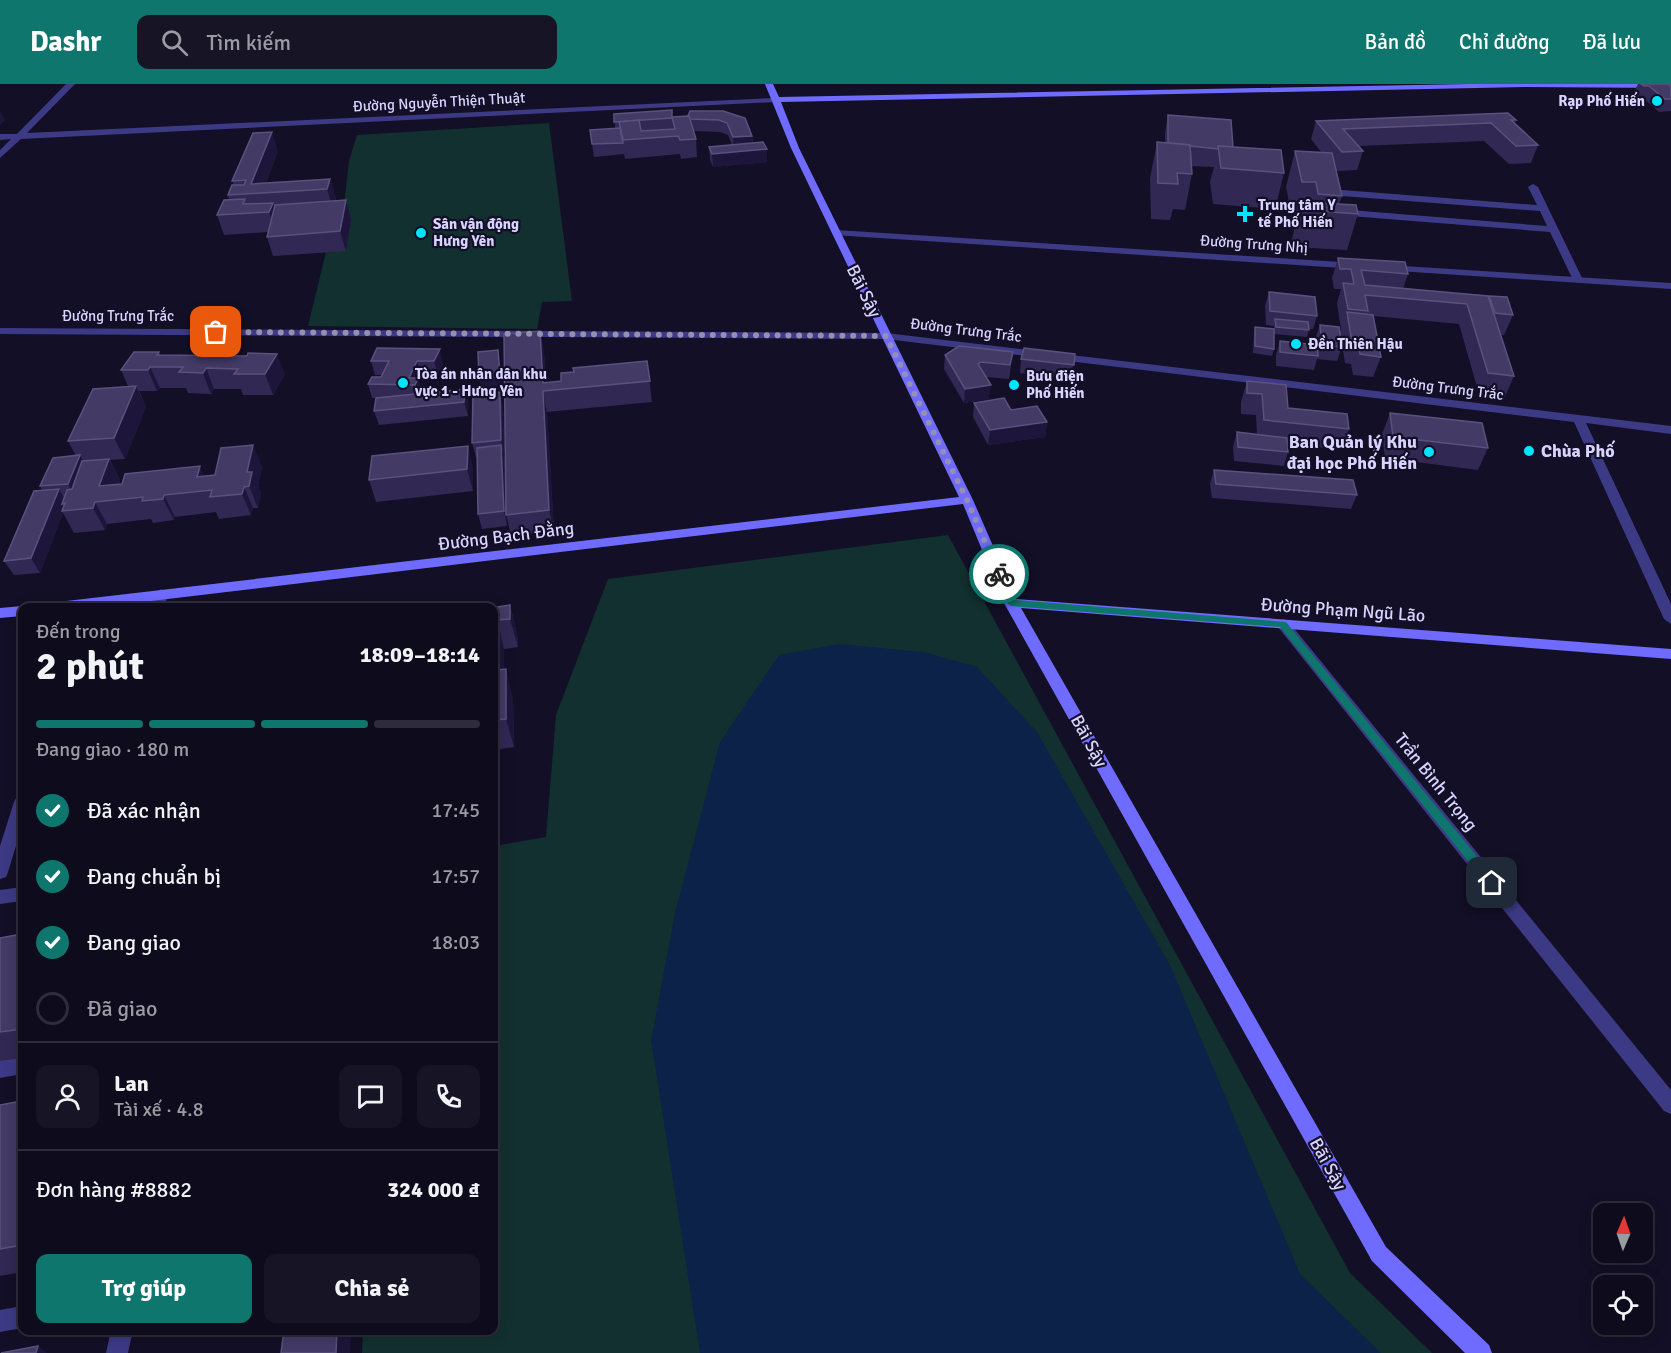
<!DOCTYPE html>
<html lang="vi">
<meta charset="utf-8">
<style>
:root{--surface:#0e0b1c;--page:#171425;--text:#f1f3f6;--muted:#9b9ba3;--line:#2e2b3b;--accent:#0f766e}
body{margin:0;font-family:Signika,sans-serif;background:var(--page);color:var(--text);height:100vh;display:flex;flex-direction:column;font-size:22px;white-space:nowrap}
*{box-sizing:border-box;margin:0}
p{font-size:20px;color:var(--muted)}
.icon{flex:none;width:33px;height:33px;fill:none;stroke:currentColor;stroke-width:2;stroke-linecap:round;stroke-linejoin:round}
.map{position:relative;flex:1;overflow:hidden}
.panel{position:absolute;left:18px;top:519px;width:480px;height:732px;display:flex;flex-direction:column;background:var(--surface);border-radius:12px;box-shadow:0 3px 15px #0003,0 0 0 2px var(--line)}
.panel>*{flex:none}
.needle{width:39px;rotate:2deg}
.buttons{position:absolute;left:1593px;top:1119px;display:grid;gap:12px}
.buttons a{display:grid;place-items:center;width:60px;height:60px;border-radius:12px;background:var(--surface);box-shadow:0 3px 15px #0003,0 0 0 2px var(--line);font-size:30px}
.pin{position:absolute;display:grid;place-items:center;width:51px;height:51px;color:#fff;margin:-26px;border-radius:12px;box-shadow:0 3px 9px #0006}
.courier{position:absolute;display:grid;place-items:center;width:60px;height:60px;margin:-30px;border:4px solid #0f766e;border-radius:50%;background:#fff;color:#222;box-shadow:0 2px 8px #0007}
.overview em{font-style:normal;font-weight:700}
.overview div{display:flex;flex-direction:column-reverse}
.overview{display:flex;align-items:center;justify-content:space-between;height:102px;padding:0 18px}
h1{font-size:39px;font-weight:700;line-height:45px}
.bar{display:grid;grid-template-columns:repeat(4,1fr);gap:9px 6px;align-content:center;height:72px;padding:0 18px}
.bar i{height:8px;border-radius:4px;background:var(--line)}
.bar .on{background:var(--accent)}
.bar p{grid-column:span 4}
.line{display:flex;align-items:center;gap:15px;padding:0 18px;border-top:2px solid var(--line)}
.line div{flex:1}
.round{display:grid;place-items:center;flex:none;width:63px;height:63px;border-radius:12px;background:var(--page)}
ol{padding:0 18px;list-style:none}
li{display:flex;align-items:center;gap:18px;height:66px}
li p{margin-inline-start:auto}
li .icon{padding:6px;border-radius:50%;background:var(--accent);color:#fff;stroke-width:4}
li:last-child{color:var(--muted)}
li i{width:33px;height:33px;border:3px solid var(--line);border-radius:50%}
.cta{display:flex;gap:12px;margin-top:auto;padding:12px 18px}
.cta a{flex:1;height:69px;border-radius:12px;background:var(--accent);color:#fff;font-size:24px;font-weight:700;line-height:69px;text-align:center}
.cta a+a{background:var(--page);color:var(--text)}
header{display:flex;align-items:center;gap:36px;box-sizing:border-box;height:84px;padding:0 30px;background:var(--accent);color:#fff}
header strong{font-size:28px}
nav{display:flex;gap:33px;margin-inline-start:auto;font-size:21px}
.search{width:420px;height:54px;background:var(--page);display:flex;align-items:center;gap:15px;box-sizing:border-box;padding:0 21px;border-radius:12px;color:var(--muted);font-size:22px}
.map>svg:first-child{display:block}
.green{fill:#12302f}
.water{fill:#0c2248}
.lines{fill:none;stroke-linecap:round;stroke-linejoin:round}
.lane{fill:#3d3a85;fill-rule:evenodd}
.street{fill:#3d3a85;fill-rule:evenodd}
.secondary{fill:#6f6bff;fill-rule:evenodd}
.wall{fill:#312854}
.shaded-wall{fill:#1d163a}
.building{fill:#433a66;stroke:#5a527e;stroke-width:1.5}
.route{fill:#0f766e}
.done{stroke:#948fb3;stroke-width:6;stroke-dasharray:0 10.8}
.poi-dot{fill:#00e5ff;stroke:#130f26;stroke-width:2}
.labels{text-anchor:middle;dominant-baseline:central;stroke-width:4.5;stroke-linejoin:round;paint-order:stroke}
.far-poi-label{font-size:15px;font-weight:bold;fill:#d9d4ff;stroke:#130f26;text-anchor:start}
.far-street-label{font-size:15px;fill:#d9d4ff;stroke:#130f26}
.street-label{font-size:18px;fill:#d9d4ff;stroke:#130f26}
.poi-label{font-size:18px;font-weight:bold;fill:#d9d4ff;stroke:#130f26;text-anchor:end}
</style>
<header>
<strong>Dashr</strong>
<div class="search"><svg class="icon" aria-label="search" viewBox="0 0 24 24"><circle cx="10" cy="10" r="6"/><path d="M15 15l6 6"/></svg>Tìm kiếm</div>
<nav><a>Bản đồ</a><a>Chỉ đường</a><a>Đã lưu</a></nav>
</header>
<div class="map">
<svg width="1671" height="1269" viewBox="0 0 1671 1269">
<rect width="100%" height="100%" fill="#130f26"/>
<g class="green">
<polygon points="549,39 572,217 542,218 537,245 308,242 326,168 274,172 342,136 349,77 357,51"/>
<polygon points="948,451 1350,1189 1432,1269 362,1269 363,1247 494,1246 494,762 546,753 556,631 608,495"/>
</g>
<polygon class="water" points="839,560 924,568 977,583 1037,648 1170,881 1300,1190 1381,1269 700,1269 651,956 675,829 720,658 779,571"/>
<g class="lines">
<g class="lane">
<polygon points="1533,100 1538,103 1583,196 1582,198 1573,196 1550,148 1350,132 1345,129 1350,126 1547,142 1540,127 1342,112 1337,109 1342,106 1537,121 1528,103"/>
<polygon points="161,505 168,510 164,524 150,524 154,510"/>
<polygon points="22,712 22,742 8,788 6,793 0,795 0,762 14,718 16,714"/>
<polygon points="22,803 22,817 0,820 0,806"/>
<polygon points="22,973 22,990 0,994 0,976"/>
<polygon points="22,1222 22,1244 0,1248 0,1226"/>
<polygon points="111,1246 133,1246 128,1269 106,1269"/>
</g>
<g class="street">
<polygon points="66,0 75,0 27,49 775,14 779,16 775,18 21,55 0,74 0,66 11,55 0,56 0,50 17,50"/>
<polygon points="836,146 1357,179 1362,182 1357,185 833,151 833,147"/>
<polygon points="1387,181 1671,199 1671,205 1383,186 1383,182"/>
<polygon points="0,244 886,249 1671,342 1671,350 1586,339 1671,520 1671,540 1664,535 1574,338 886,255 0,250"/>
<polygon points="1283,535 1288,537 1671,1006 1671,1030 1664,1027 1278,543 1276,540 1278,537"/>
</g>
<g class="secondary">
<polygon points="765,0 773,0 779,13 1468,0 1671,0 1671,4 1525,3 781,18 799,64 973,416 1016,515 1671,565 1671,575 1021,524 1386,1163 1489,1261 1492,1269 1465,1269 1372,1177 1004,519 963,420 92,524 42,524 49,519 959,413 791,64"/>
<polygon points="22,522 26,524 22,524 22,532 0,534 0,524"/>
</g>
</g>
<g class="wall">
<polygon points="1638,0 1671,0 1671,27 1659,28 1643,14 1638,14 1633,10"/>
<polygon points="723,27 752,52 753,59 767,78 713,83 710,76 709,63 732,61 728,51 720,48 693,47 696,55 697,73 681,75 680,70 625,75 624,70 594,73 590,46 615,44 614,30 673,33"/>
<polygon points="1168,31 1284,89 1275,125 1213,120 1210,98 1214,83 1191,82 1192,90 1185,126 1173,125 1170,136 1151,135 1150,94 1157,58 1165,59 1165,49"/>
<polygon points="1516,36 1515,40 1538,61 1531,79 1509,80 1484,57 1359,62 1363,67 1357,86 1337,87 1335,85 1342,112 1339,120 1358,130 1347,166 1293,163 1292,155 1297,134 1292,134 1286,103 1295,67 1322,69 1311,55 1316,37"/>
<polygon points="278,67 266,99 330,95 336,115 335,117 346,116 351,135 346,167 273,172 267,153 268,148 224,151 217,131 229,116 228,111 234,101 232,97"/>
<polygon points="1338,174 1408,190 1403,205 1488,214 1489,212 1513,231 1504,251 1501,251 1514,292 1505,313 1479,310 1459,240 1373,232 1381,273 1373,293 1353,291 1351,280 1345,279 1340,249 1341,246 1337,219 1341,205 1334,205 1332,194"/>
<polygon points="1269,208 1317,232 1313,245 1309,245 1307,253 1274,250 1274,265 1272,272 1253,269 1254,250 1255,243 1274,245 1274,242 1266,241 1265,222"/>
<polygon points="1320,241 1342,263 1337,277 1317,275 1314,286 1276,282 1276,271 1280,257 1316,261 1315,255"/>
<polygon points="540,247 544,268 546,299 561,297 574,288 647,277 652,318 547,328 554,447 511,452 507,434 507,442 482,445 478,430 477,373 476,373 472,359 503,322 504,370 503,370 505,375 506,406"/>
<polygon points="377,264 443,279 438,291 421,291 418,296 422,308 421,310 465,305 468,319 468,332 379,341 374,327 376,314 372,314 368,300 381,293 382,291 375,291 371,277"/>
<polygon points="159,268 160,271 285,290 273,311 243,311 241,305 214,305 211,310 188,309 186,304 160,304 157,307 139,307 146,323 125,375 110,376 120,396 119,400 215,391 262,382 258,402 261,409 258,424 253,424 251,431 219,435 216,428 175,433 174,436 153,439 151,435 107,440 105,446 74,449 63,429 40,489 14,491 4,477 42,406 40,402 76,372 68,357 128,302 121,286"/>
<polygon points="1075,270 1071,295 1020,289 1021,275"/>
<polygon points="945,271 1011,282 1009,295 986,293 989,315 964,319 944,285"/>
<polygon points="1247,297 1288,324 1349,345 1342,366 1288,360 1288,368 1284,382 1234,377 1233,363 1237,348 1257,351 1256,331 1241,330 1241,318"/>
<polygon points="974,319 1011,326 1047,338 1045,353 988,361 973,333"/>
<polygon points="1390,329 1488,364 1478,386 1385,374 1382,350"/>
<polygon points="473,383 473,407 376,418 369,396"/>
<polygon points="1214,386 1357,411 1351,425 1212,414 1210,400"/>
<polygon points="510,521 517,550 518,563 504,565 504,585 513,614 514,663 494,666 494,524"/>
<polygon points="22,850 22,974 0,977 0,854"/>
<polygon points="22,1017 22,1188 0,1192 0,1021"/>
</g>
<g class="shaded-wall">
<polygon points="0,26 5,36 0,41"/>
<polygon points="272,48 278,67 262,109 251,100"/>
<polygon points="752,52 753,64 734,66 733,53"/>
<polygon points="767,65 767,78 713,83 712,70"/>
<polygon points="330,95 336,115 333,124 327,105"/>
<polygon points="346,116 351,135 346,167 340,147"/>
<polygon points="273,119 279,138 276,148 269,128"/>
<polygon points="540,247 544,268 546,307 543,299"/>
<polygon points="440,265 443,279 438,291 434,277"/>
<polygon points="498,266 501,280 503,307 482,309 479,295"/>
<polygon points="277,270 285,290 273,311 265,290"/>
<polygon points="417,277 421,291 418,296 422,308 419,315 415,301 409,294"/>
<polygon points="150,283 160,304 157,307 148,286"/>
<polygon points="206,284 214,305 211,310 203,289"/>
<polygon points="991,301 989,315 964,319 965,305"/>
<polygon points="136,302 146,323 125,375 114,354"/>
<polygon points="465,305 468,319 468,332 464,318"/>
<polygon points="543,307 547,328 554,447 549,426"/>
<polygon points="500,308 503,322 504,370 501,356"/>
<polygon points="1047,338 1045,353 988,361 990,346"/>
<polygon points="253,361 262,382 258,402 261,409 258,424 249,402 247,388"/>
<polygon points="501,361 505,375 507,442 504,427"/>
<polygon points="468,362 473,383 473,407 467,385"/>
<polygon points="80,371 88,386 76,414 68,400"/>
<polygon points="109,375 120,396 113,416 99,402"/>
<polygon points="200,382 209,403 197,393"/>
<polygon points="244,403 253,424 251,431 242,410"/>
<polygon points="59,405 67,419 62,420 65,425 62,427 63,429 40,489 31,474"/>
<polygon points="164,411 175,433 174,436 163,415"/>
<polygon points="95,418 107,440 105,446 93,424"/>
<polygon points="510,521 517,550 518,563 510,535"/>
<polygon points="497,536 504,565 505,615 497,586"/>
<polygon points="506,585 513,614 514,663 506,635"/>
<polygon points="337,1246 351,1246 350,1269 336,1269"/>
<polygon points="38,1262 47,1269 36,1269"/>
</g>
<g class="building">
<polygon points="1641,0 1671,0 1671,2 1670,2 1671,3 1671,15 1665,15 1649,2 1644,2"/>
<polygon points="672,26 672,34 614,38 614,30"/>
<polygon points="690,27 723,27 745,34 752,52 733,53 727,39 719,36 690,35 688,32"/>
<polygon points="1508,29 1516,36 1511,36 1538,61 1516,62 1491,39 1343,45 1363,67 1342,68 1316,37"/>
<polygon points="1168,31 1231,36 1233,63 1218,62 1218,65 1190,62 1190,61 1168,59"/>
<polygon points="689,32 696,55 680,56 678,52 623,56 619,38 639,36 641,47 675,45 672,33"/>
<polygon points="620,44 623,59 592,60 590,46"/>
<polygon points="272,48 251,100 330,95 327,105 228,111 232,101 244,101 246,96 232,97 253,49"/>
<polygon points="763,58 767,65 712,70 709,63"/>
<polygon points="1157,58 1190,61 1192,90 1177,89 1178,100 1158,99"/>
<polygon points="1218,62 1281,66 1284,89 1221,84"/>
<polygon points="1295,67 1332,69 1342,112 1318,110 1316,98 1302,98"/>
<polygon points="245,115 243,120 273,119 269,128 217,131 224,116"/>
<polygon points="346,116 340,147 267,153 275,121"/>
<polygon points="1302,118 1356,121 1358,130 1304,126"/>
<polygon points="1338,174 1405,178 1408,190 1361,186 1365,201 1488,212 1514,292 1488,289 1467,220 1365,211 1368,227 1348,225 1343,199 1354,200 1351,185 1340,185"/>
<polygon points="1269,208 1315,213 1317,232 1270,227"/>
<polygon points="1489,212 1507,213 1513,231 1495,229"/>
<polygon points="1347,228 1373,231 1381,273 1360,270 1358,260 1352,259"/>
<polygon points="1275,235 1308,238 1309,246 1276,243"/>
<polygon points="1320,241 1339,243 1342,263 1322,261"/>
<polygon points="1255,243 1274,245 1274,265 1255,262"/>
<polygon points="540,247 543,299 561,297 561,289 574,288 573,284 647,277 650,297 543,307 549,426 506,431 504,250"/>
<polygon points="1280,257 1317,261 1318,272 1280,268"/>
<polygon points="959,262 1013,268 1010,281 981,278 978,280 991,301 965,305 945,271"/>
<polygon points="377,264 440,265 434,277 417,277 409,294 418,294 415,301 368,300 372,293 381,293 389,277 371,277"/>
<polygon points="1024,264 1075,270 1074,281 1021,275"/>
<polygon points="498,266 500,293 479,295 478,268"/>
<polygon points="134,268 159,268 157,271 247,272 248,269 277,270 265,290 234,290 238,285 206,284 203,289 179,288 183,283 150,283 148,286 121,286"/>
<polygon points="1247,297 1286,301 1288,324 1347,330 1349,345 1264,336 1262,310 1247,309"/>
<polygon points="136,302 114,354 68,357 93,305"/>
<polygon points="465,305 464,318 374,327 376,314"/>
<polygon points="500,308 501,356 472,359 473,310"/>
<polygon points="1004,314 1011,326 1037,322 1047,338 990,346 974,319"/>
<polygon points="1390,329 1482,339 1488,364 1393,353"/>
<polygon points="1237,348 1287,354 1288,368 1238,363"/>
<polygon points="253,361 247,388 252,388 249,402 244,403 242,410 210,413 212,406 164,411 163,415 142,417 143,413 95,418 93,424 62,427 65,419 62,420 67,406 72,405 82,377 109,375 99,402 122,400 125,390 200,382 197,393 215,391 221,364"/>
<polygon points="501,361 504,427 478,430 477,364"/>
<polygon points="468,362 467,385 369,396 372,372"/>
<polygon points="80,371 68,400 40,402 53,374"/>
<polygon points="1214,386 1353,396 1357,411 1216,400"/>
<polygon points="59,405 31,474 4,477 34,407"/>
<polygon points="510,521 510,535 497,536 497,586 506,585 506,635 494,636 494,524 491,524"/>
<polygon points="22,850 22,945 0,948 0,854"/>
<polygon points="22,1017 22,1161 0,1165 0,1021"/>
<polygon points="284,1246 337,1246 336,1269 281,1269"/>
<polygon points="38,1262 36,1269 1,1269"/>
</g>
<polygon class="route" points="996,488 1002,488 1015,516 1286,538 1496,796 1496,802 1488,802 1280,543 1011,522 1007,519 994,490"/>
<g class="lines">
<polyline class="done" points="216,248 886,252 967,416 999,490"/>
</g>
<g class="poi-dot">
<circle cx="1657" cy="17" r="6"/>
<path d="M1242 121h6v6h6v6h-6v6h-6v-6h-6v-6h6z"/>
<circle cx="421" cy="149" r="6"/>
<circle cx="1296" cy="260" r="6"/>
<circle cx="403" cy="299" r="6"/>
<circle cx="1014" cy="301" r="6"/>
<circle cx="1529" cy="367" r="6"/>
<circle cx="1429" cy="368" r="6"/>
</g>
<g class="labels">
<g class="far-poi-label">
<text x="1645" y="17" text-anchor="end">Rạp Phố Hiến</text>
<text x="1258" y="121">Trung tâm Y<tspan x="1258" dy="17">tế Phố Hiến</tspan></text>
<text x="433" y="140">Sân vận động<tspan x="433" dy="17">Hưng Yên</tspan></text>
<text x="1308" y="260">Đền Thiên Hậu</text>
<text x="415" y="290">Tòa án nhân dân khu<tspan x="415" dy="17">vực 1 - Hưng Yên</tspan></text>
<text x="1026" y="292">Bưu điện<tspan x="1026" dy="17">Phố Hiến</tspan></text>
</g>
<g class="far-street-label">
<text transform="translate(439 18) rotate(-3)">Đường Nguyễn Thiện Thuật</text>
<text transform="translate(1254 160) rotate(4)">Đường Trưng Nhị</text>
<text x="118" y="232">Đường Trưng Trắc</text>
<text transform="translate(966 246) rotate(7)">Đường Trưng Trắc</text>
<text transform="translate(1448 304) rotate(7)">Đường Trưng Trắc</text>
</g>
<g class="street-label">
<text transform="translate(864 207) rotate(64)">Bãi Sậy</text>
<text transform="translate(506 452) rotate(-7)">Đường Bạch Đằng</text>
<text transform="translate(1343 526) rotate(4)">Đường Phạm Ngũ Lão</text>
<text transform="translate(1089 657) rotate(61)">Bãi Sậy</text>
<text transform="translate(1436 698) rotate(51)">Trần Bình Trọng</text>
<text transform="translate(1328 1080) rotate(61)">Bãi Sậy</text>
</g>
<g class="poi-label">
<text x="1417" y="358">Ban Quản lý Khu<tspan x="1417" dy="21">đại học Phố Hiến</tspan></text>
<text x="1541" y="367" text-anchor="start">Chùa Phố</text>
</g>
</g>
</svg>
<div class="buttons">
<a><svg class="needle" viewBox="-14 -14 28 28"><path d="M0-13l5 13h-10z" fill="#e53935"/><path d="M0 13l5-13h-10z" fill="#9b9ba3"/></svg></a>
<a><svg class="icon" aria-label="locate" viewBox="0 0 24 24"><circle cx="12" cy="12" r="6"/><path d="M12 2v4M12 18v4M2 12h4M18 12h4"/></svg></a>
</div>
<div class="pin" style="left:216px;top:248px;background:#ea580c"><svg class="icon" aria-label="bag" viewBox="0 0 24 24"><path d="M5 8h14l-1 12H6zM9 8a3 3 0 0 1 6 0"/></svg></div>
<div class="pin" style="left:1492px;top:799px;background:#1f2937"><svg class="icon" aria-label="home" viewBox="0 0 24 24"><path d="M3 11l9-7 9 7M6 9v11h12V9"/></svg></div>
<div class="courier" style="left:999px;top:490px"><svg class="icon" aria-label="bike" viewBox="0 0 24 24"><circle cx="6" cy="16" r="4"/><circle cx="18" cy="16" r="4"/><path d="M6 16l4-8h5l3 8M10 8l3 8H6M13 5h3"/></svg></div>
<section class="panel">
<div class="overview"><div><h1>2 phút</h1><p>Đến trong</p></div><em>18:09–18:14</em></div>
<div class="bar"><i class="on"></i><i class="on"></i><i class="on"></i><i></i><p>Đang giao · 180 m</p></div>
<ol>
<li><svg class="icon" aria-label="check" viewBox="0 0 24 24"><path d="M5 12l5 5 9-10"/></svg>Đã xác nhận<p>17:45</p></li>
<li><svg class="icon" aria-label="check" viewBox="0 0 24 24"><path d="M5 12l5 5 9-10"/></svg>Đang chuẩn bị<p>17:57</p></li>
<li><svg class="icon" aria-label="check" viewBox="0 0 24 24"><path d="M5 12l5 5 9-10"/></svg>Đang giao<p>18:03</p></li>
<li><i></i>Đã giao</li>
</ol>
<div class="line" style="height:108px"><a class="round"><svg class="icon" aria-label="person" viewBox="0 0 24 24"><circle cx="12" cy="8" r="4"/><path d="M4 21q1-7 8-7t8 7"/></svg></a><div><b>Lan</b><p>Tài xế · 4.8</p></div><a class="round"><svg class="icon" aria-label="chat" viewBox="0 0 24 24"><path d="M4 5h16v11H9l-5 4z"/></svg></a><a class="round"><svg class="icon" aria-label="phone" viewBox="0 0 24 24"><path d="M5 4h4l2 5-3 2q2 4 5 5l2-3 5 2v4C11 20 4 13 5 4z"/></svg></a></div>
<div class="line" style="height:78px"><div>Đơn hàng #8882</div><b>324 000 ₫</b></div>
<div class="cta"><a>Trợ giúp</a><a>Chia sẻ</a></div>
</section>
</div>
